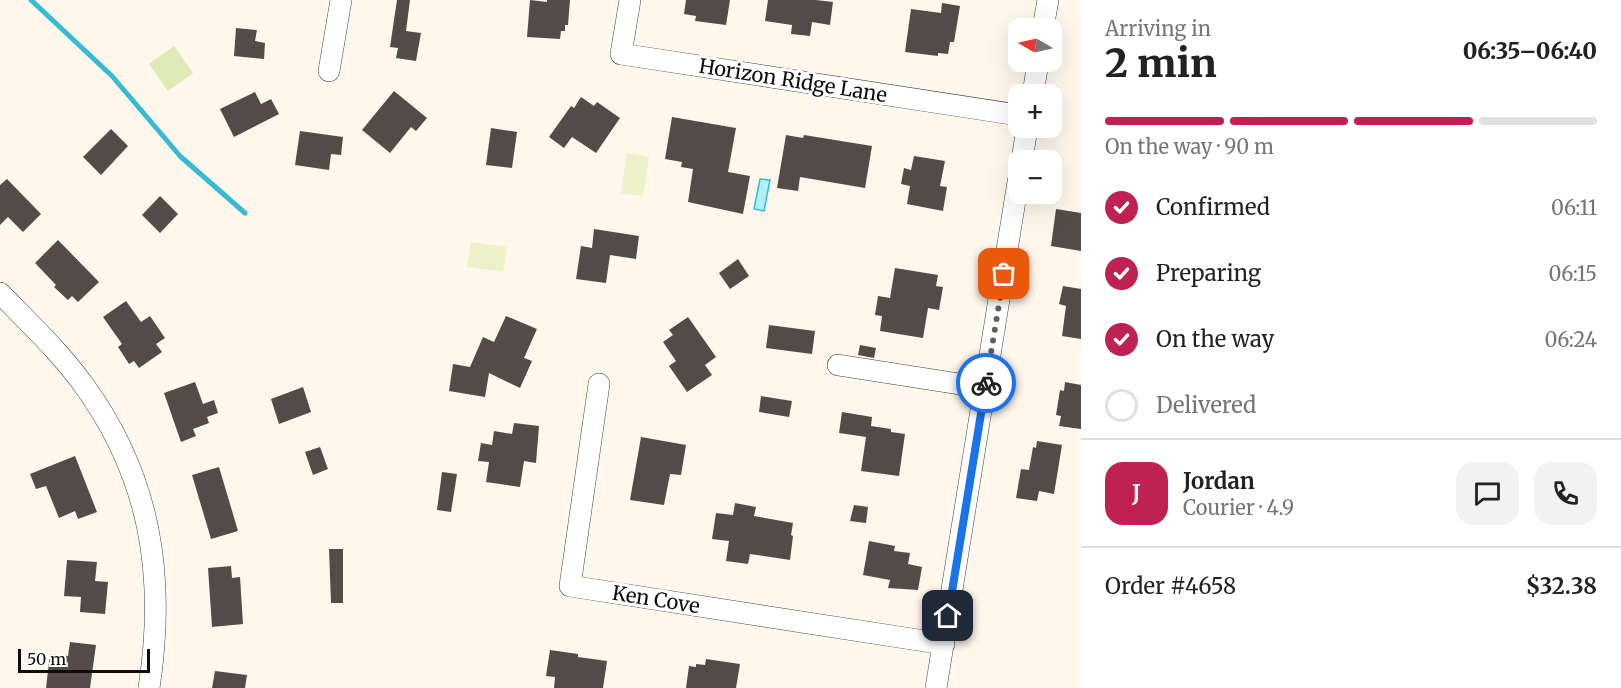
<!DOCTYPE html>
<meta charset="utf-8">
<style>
:root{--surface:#fff;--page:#f2f2f2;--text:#222;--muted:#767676;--line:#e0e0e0;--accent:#c02153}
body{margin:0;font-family:Merriweather,serif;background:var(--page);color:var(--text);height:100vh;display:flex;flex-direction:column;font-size:22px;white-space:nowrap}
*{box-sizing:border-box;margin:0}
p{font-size:20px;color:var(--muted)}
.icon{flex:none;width:33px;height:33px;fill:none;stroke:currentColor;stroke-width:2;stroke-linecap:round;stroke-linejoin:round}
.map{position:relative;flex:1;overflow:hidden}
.panel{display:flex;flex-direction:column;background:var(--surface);width:540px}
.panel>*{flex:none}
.needle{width:39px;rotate:279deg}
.fabs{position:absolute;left:1008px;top:18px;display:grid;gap:12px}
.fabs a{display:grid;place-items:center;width:54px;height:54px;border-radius:12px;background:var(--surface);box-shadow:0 6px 24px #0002;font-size:30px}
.scale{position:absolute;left:18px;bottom:15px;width:132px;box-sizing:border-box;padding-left:6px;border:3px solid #0d0d0d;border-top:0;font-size:16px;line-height:21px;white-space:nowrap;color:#0d0d0d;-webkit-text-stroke:4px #fff;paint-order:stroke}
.pin{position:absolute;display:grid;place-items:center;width:51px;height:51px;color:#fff;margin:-26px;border-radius:12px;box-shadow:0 3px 9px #0006}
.courier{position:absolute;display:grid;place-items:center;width:60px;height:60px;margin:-30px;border:4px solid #1a73e8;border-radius:50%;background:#fff;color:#222;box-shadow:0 2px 8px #0007}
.headline em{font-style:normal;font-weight:800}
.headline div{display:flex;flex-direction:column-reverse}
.headline{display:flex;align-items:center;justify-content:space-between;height:102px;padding:0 24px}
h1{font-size:39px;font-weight:800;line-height:45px}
.bar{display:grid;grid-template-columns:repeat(4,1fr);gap:9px 6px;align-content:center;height:72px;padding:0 24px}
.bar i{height:8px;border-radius:4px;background:var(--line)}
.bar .active{background:var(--accent)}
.bar p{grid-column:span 4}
.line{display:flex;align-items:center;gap:15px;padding:0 24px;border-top:2px solid var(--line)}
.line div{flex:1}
.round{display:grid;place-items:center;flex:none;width:63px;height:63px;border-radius:18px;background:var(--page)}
ol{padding:0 24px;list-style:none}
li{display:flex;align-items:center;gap:18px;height:66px}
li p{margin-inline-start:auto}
li .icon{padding:6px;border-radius:50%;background:var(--accent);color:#fff;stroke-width:4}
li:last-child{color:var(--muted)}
li i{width:33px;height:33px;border:3px solid var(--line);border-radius:50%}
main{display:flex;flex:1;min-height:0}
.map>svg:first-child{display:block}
.green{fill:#dfeab5}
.pitch{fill:#eef1c7}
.water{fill:#b0f0f8;stroke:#35bcd1;stroke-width:1.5}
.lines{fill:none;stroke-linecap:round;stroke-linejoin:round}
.stream{stroke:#35bcd1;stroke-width:5}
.building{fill:#564a49}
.street-casing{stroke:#404040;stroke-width:22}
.street{stroke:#fff;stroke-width:21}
.done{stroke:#625f5b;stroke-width:6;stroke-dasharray:0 10.8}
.route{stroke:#1a73e8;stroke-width:8}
.labels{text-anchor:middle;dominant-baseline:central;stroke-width:6;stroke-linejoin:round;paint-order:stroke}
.street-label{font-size:20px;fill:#0d0d0d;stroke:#fff}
</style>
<main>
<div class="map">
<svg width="1081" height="688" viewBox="0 0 1081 688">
<rect width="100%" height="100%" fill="#fff6ec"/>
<polygon class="green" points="174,46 193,73 168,91 149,64"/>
<g class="pitch">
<polygon points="627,153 649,157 643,196 621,193"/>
<polygon points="471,242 507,247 503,272 467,267"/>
</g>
<polygon class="water" points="760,179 770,180 764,211 754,209"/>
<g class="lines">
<polyline class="stream" points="31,0 112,76 180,156 245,213"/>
</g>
<g class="building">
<polygon points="397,0 410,0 406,31 421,33 416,61 396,58 398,48 390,47"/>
<polygon points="530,0 547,2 547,0 570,0 568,25 565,25 565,31 561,31 560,39 527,37"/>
<polygon points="686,0 730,0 726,25 695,21 696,16 684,14"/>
<polygon points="768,0 816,0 833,2 830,25 812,22 810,36 791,34 792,25 765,21"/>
<polygon points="942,3 960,6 954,42 950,42 948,54 938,53 938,56 905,52 911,9 941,13"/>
<polygon points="236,28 257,30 255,41 265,43 264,59 234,56"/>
<polygon points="394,91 427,118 416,131 411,127 390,153 362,130"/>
<polygon points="255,92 261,104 271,99 279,114 234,137 220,109"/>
<polygon points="581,97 594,106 597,102 620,118 596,153 572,137 564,148 549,137 571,106 574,108"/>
<polygon points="672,117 736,128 728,172 750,176 743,214 688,202 693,169 681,167 682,162 665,159"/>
<polygon points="491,128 517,132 512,168 486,165"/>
<polygon points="111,129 128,146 101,175 83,157"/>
<polygon points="300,131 343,137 341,155 331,154 329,170 295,165"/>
<polygon points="786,135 803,138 804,135 872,146 865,188 800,177 798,191 777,188"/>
<polygon points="914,156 945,161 940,186 947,187 943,211 907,204 910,186 901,184 904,168 911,170"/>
<polygon points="7,179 41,214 23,232 8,217 0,225 0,185"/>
<polygon points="160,196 178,214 160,233 142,215"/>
<polygon points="1056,209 1081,213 1081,251 1051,246"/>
<polygon points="594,229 639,236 636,259 610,255 606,283 576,279 581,246 592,248"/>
<polygon points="58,240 99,282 78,302 72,296 68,300 54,287 56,285 35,263"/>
<polygon points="738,259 749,276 730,289 719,273"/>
<polygon points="895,268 938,275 936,286 943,287 939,310 928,308 923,338 880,331 882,316 875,315 878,296 890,298"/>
<polygon points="1063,286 1081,289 1081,339 1062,336 1066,306 1059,304"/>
<polygon points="126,301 141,322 150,316 165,338 156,344 162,352 139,368 134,361 129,364 118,347 122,344 103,317"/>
<polygon points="506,316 537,329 524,358 532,361 520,388 489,373 485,397 449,391 453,364 470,367 483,337 494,342"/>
<polygon points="688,317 716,357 705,365 712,375 687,392 669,366 676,361 663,342 673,335 669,330"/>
<polygon points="769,325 815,331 812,354 766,348"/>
<polygon points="860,345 876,348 874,358 858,355"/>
<polygon points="195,382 203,404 214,400 218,413 207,417 209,423 193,429 196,436 181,442 164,393"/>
<polygon points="1065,382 1081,385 1081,429 1059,426 1061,416 1056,415 1060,390 1064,391"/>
<polygon points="303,387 311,412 279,424 271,399"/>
<polygon points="761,396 792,401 789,417 759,412"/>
<polygon points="842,412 872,417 871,426 891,429 891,432 905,434 899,476 861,471 866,437 839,433"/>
<polygon points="514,423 539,426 536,463 524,461 520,487 486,482 489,462 478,461 481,443 492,445 494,431 512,434"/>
<polygon points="641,437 686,445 681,475 670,474 664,505 630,500"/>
<polygon points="1037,441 1062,445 1054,494 1039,491 1037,501 1016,498 1021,469 1029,470 1033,447 1036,448"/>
<polygon points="320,447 328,469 313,475 305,452"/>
<polygon points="75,456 97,512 78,519 75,511 59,518 46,486 36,489 30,474"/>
<polygon points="219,467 238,531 211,539 192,475"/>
<polygon points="442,472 457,474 451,512 437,510"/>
<polygon points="735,503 756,507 754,516 793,523 791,535 793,536 790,560 750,554 748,564 726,561 729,541 712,539 716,513 733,515"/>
<polygon points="854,505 868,507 866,523 850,521"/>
<polygon points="869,541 895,546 894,551 910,553 908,564 922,567 918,590 888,588 890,580 863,575"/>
<polygon points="329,549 343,549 343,603 331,603"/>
<polygon points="67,560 97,562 95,581 108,582 105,614 80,612 81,597 64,596"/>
<polygon points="231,566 232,578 240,577 243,624 212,627 208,568"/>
<polygon points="70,642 96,645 90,688 46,688 50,654 68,656"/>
<polygon points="550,650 578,654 578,657 607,661 603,688 554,688 555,677 546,676"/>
<polygon points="706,659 740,664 736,688 686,688 689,666 696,667 696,664 705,665"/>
<polygon points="215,671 247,675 245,688 212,688"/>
</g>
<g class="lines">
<defs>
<g id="street">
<polyline points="630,0 621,54 1018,115"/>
<polyline points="1043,28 1048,0"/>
<polyline points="329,71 341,0"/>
<polyline points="1033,94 1038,62"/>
<polyline points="1022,160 1027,128"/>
<path d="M0,293C28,322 59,351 83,384C151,477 166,576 149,688"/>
<polyline points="838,365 985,388"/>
<polyline points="599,384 570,586 944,644"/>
<polyline points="936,688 1018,182"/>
</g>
</defs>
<use href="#street" class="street-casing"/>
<use href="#street" class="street"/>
</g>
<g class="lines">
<polyline class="done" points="986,383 1004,274"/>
<polyline class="route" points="948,616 986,383"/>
</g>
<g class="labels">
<g class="street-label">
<text transform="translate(793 80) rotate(9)">Horizon Ridge Lane</text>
<text transform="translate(656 599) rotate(9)">Ken Cove</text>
</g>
</g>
</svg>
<div class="fabs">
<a><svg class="needle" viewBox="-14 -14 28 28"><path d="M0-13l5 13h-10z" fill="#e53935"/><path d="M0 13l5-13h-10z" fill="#767676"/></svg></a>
<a>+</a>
<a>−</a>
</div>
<div class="scale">50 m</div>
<div class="pin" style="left:1004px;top:274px;background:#ea580c"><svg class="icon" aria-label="bag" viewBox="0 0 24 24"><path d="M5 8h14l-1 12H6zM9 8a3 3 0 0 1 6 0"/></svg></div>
<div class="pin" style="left:948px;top:616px;background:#1f2937"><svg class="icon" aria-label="home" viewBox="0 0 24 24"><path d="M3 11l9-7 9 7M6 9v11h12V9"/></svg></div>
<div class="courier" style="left:986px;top:383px"><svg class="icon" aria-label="bike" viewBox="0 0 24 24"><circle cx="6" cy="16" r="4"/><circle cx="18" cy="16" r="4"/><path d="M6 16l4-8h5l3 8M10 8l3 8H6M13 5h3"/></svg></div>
</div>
<section class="panel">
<div class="headline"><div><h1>2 min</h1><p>Arriving in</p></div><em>06:35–06:40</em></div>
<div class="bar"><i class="active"></i><i class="active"></i><i class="active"></i><i></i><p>On the way · 90 m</p></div>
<ol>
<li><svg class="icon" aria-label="check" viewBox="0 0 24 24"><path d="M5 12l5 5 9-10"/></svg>Confirmed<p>06:11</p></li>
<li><svg class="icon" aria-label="check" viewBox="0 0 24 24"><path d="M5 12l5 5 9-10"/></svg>Preparing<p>06:15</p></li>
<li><svg class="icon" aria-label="check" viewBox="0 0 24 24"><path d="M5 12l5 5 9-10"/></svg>On the way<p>06:24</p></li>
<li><i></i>Delivered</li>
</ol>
<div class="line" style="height:108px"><b class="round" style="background:var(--accent);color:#fff">J</b><div><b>Jordan</b><p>Courier · 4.9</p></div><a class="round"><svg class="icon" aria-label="chat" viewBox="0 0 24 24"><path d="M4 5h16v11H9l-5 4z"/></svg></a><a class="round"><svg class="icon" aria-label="phone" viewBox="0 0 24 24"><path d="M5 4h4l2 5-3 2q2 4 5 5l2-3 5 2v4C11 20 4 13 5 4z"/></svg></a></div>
<div class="line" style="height:78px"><div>Order #4658</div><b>$32.38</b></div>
</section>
</main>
